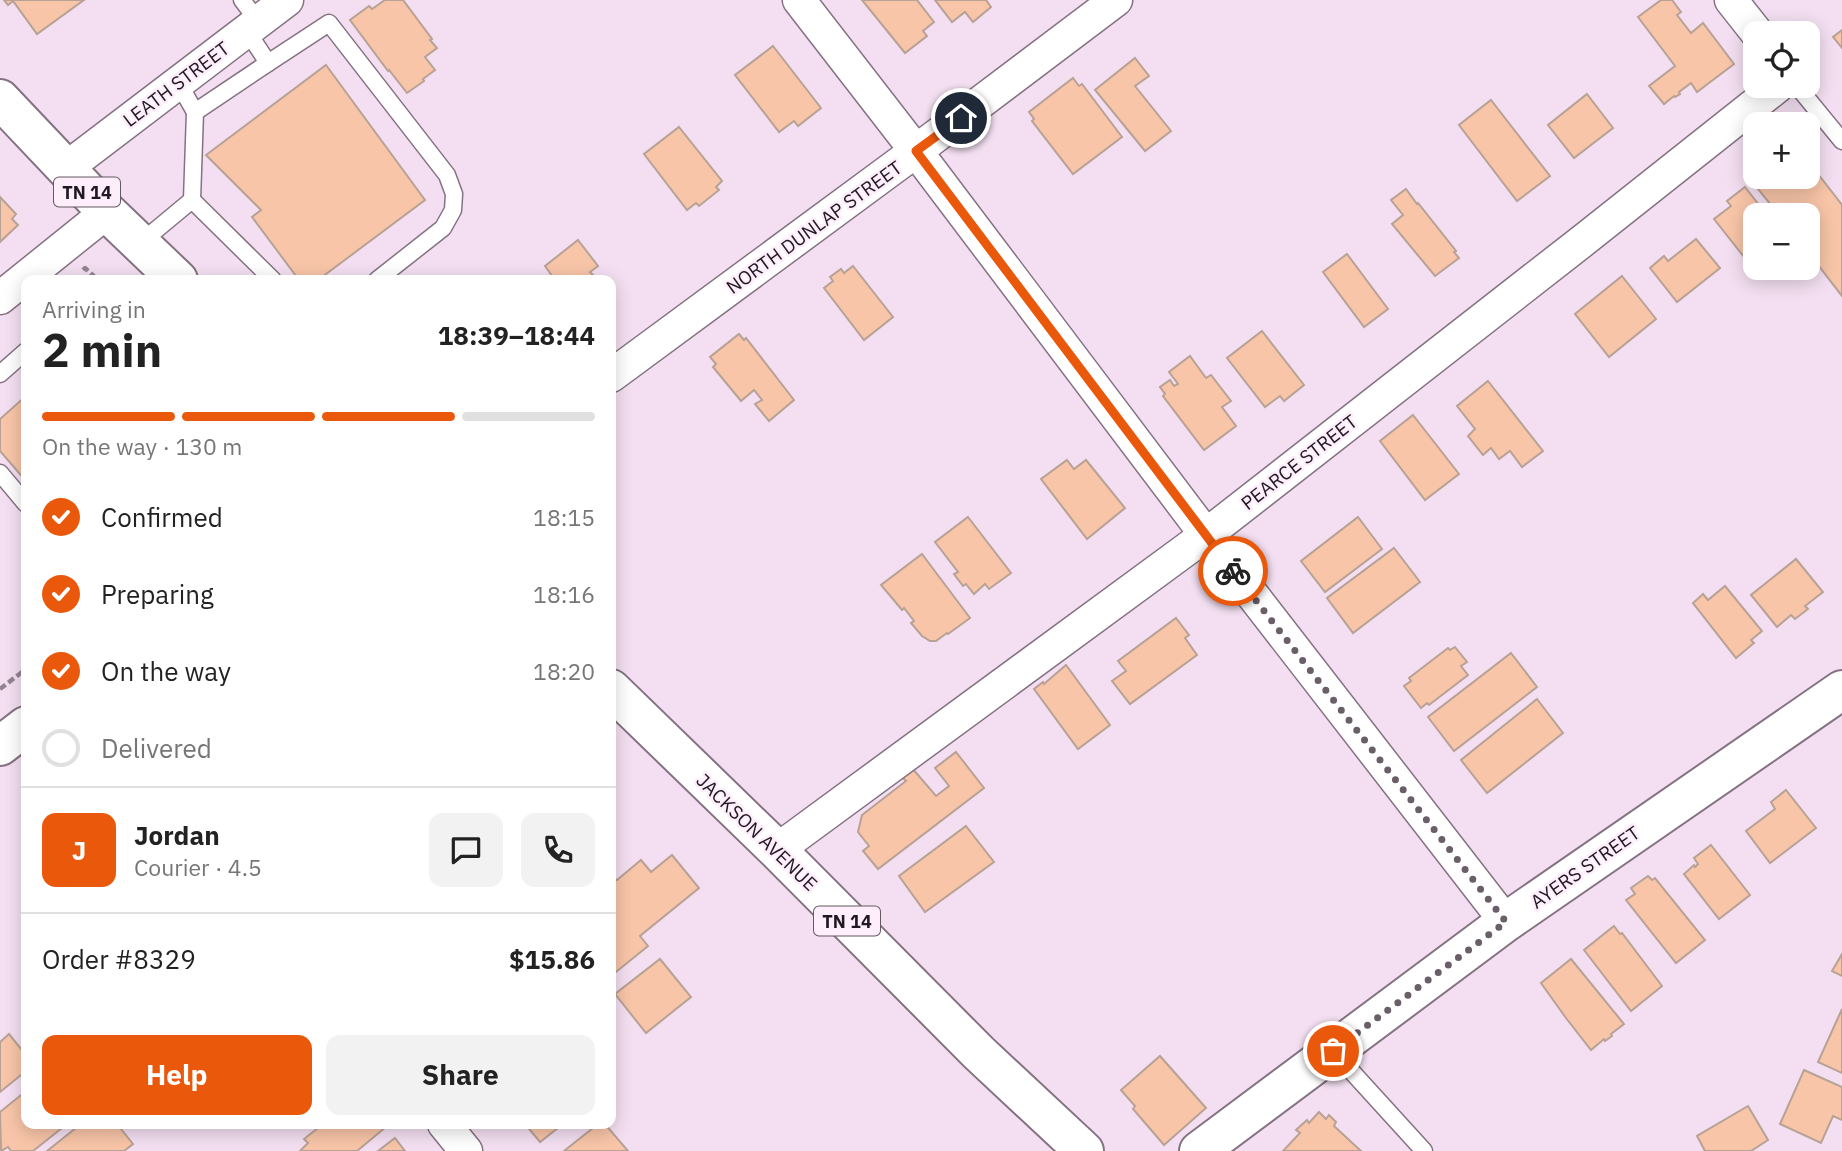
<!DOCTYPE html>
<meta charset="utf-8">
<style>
:root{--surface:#fff;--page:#f2f2f2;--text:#222;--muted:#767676;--line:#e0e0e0;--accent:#ea580c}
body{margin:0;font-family:"IBM Plex Sans",sans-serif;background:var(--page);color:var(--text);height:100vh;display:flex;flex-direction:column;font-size:26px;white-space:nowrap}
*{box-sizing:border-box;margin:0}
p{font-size:23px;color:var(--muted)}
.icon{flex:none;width:38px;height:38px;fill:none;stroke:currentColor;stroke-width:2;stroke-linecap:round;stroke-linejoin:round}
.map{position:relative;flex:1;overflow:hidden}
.panel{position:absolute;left:21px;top:275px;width:595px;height:854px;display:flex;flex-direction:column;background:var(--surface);border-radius:14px;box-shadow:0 4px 18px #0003}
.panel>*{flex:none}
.controls{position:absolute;left:1743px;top:21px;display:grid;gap:14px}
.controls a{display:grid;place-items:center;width:77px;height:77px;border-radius:14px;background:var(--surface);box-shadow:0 4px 18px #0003;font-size:35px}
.pin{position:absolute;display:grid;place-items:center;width:60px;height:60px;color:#fff;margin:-30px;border:4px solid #fff;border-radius:50%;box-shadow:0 2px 7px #0007}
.courier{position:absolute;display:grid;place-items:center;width:70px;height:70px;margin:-35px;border:5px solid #ea580c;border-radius:50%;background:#fff;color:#222;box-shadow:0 2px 9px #0007}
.headline em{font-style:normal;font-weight:700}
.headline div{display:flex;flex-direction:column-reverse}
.headline{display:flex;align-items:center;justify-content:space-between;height:119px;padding:0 21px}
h1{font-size:46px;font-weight:700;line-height:52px}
.bar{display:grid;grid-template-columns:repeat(4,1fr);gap:10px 7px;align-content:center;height:84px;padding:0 21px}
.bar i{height:9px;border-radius:5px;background:var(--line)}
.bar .on{background:var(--accent)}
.bar p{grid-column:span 4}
.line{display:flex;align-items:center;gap:18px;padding:0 21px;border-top:2px solid var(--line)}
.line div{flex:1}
.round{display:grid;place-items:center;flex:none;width:74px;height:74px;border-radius:14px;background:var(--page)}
ol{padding:0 21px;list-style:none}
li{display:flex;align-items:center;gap:21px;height:77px}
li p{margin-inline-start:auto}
li .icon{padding:7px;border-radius:50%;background:var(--accent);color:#fff;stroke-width:4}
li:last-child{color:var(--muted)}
li i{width:38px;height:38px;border:4px solid var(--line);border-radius:50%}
.action{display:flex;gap:14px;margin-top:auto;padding:14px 21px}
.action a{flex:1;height:80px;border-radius:14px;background:var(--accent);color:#fff;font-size:28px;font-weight:700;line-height:80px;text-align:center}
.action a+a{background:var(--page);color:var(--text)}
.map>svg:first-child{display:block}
.building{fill:#f8c5a8;stroke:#b8a195;stroke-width:2}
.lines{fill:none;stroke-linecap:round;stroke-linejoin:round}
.service-casing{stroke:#847282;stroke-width:19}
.minor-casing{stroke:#847282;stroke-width:35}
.tertiary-casing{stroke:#847282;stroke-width:42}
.primary-casing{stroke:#847282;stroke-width:42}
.path{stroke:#938591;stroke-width:4.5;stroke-dasharray:7 3.5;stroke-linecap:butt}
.service{stroke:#fff;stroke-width:16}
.minor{stroke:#fff;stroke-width:32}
.tertiary{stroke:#fff;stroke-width:38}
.primary{stroke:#fff;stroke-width:38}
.done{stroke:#6a5e68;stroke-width:7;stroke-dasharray:0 12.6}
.route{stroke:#ea580c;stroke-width:9}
.labels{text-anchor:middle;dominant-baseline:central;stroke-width:5;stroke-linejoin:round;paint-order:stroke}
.shield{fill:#feeefc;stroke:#635961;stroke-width:2}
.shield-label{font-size:18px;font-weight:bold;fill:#20191f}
.street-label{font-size:19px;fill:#20191f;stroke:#feeefc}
</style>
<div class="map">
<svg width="1842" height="1151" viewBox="0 0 1842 1151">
<rect width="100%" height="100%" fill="#f3dff1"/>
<g class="building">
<polygon points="4,0 84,0 37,34 13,1 8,5"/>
<polygon points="385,0 403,0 432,39 430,40 437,48 425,57 435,70 423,79 424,81 407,93 389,70 388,71 350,20 369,6 372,9"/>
<polygon points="862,0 917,0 934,22 923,31 927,36 905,53"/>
<polygon points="935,0 986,0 991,7 973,22 965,12 952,22"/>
<polygon points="1661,0 1672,0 1681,12 1677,15 1691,33 1703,23 1734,64 1697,92 1691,83 1679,92 1680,94 1675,97 1674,96 1664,104 1649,86 1675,66 1638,17"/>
<polygon points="1842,30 1842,48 1833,37"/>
<polygon points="773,46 821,108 798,126 794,121 779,132 735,75"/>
<polygon points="1135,58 1149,76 1135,86 1171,131 1145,151 1095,90"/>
<polygon points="326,65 425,200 318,280 299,280 252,217 261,210 206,155"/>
<polygon points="1073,78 1079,86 1082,84 1122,137 1073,174 1032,121 1034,119 1029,112"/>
<polygon points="1587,94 1613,128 1574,158 1548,125"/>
<polygon points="1491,100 1550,176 1517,201 1459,125"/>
<polygon points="679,127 722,181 716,187 719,190 699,206 696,203 687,210 644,154"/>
<polygon points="1808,161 1842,205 1842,296 1808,252 1808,215 1779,215 1754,184 1760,177 1808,177"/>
<polygon points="1745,187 1767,215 1755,215 1755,264 1752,267 1714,219 1731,206 1727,201"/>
<polygon points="1406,189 1417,204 1418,203 1456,251 1454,252 1459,258 1435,276 1392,224 1403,215 1391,200"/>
<polygon points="0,197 16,214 12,219 18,225 0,242"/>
<polygon points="1696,239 1720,268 1677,302 1650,268 1664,256 1668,261"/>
<polygon points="578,240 598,266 590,272 593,275 587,280 555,280 545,266"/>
<polygon points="1347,254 1388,309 1364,327 1323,272"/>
<polygon points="853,266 893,317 864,340 824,288 833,281 830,277 841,269 844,273"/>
<polygon points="1622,276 1656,319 1609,357 1575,314"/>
<polygon points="1262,331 1304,385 1284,401 1280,396 1265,407 1227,358"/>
<polygon points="739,334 744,340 746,338 794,400 769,421 755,404 762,400 754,390 741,401 713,367 716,364 710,357"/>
<polygon points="1190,356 1206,378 1211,375 1231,401 1222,407 1236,426 1204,450 1163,396 1165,394 1160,387 1170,380 1174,386 1178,384 1169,372"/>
<polygon points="1488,381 1543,451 1522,467 1510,451 1499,459 1491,448 1483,455 1468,436 1475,429 1457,406"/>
<polygon points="26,396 26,481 0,451 0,419"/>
<polygon points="1413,415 1459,474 1425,500 1380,441"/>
<polygon points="1067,460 1074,469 1086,460 1125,508 1087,539 1041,479"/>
<polygon points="968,517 1011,573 989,589 985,584 974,594 966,584 963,586 954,574 958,572 935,542"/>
<polygon points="1358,517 1382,549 1325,592 1301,561"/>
<polygon points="1394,548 1420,582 1353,633 1327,598"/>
<polygon points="922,554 970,618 948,634 947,633 936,641 930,641 922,636 911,623 914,621 904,608 902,610 881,585"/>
<polygon points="1796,559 1823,592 1805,606 1808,609 1795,619 1791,615 1777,627 1751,595"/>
<polygon points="1725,586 1762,631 1751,640 1754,643 1736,658 1693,603 1703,594 1708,600"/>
<polygon points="1176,618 1189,635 1185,638 1197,655 1130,704 1112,681 1126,671 1118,661"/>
<polygon points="1455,647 1467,662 1461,666 1468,675 1429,705 1427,703 1421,708 1404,686 1411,681 1409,678 1448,648 1450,650"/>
<polygon points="1511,653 1537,687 1454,751 1428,717"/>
<polygon points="1066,665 1110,725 1078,749 1034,689 1043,682 1044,684"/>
<polygon points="1537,699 1563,733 1487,793 1461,760"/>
<polygon points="956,752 984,788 878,869 863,851 869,846 858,832 862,815 906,781 902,777 912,768 936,796 949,786 935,768"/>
<polygon points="1786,790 1816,828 1770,863 1746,831 1775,809 1771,802"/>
<polygon points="966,826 994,862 925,912 899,876"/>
<polygon points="1711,845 1750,895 1719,919 1684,874 1694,865 1695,867 1698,864 1694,858"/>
<polygon points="672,855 699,888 640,936 648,946 611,976 611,883 615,879 617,880 641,860 651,872"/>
<polygon points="1648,876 1652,880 1655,878 1705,940 1676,963 1626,900 1635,894 1631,888"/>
<polygon points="1614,926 1620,934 1622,933 1662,986 1631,1011 1584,950"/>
<polygon points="1842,954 1842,976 1832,971"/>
<polygon points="660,959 691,997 646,1033 615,994"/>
<polygon points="1571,959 1624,1024 1611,1034 1612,1036 1605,1041 1604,1039 1591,1050 1566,1018 1541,983"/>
<polygon points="1842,1009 1842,1073 1818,1062"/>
<polygon points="9,1034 26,1055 26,1071 0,1092 0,1042"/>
<polygon points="1160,1056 1206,1108 1164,1145 1133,1109 1135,1106 1121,1090"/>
<polygon points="1804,1070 1842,1087 1842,1120 1833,1116 1821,1143 1780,1124"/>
<polygon points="26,1091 26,1124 67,1124 33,1151 11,1151 8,1147 1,1151 0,1112"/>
<polygon points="1748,1106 1768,1140 1751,1151 1705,1151 1697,1136"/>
<polygon points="1319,1112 1326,1119 1329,1115 1336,1122 1334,1126 1361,1151 1283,1151 1300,1133 1296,1130 1307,1120 1309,1123"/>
<polygon points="81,1124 90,1124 92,1125 94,1124 117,1124 133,1144 124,1151 47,1151"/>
<polygon points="323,1124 383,1124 386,1127 357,1151 300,1151 308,1143 304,1139"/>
<polygon points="525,1124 563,1124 540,1142"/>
<polygon points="598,1124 605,1124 628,1151 564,1151"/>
<polygon points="395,1138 405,1151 378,1151"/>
</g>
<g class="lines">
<defs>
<g id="service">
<polyline points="242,0 258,21"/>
<polyline points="268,63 329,23 447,175 454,194 453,210 443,228 377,280"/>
<polyline points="178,82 195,112 268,63 247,31"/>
<polyline points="1797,86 1842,141"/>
<polyline points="192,200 195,112"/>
<polyline points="139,244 192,200 273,280"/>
<polyline points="0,374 26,351"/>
<polyline points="0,473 26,504"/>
<polyline points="1333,1051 1424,1151"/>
</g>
<g id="minor">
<polyline points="799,0 916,151 1206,535 1506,922"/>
<polyline points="1731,0 1757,33"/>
<polyline points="65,169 287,0"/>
<polyline points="0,298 107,212"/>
<polyline points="611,376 916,151 1116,0"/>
<polyline points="777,850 1206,535 1585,239 1778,86"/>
<polyline points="444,1124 466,1151"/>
</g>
<g id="tertiary">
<polyline points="0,746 26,726"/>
<polyline points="1199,1151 1506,922 1842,690"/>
</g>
<g id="primary">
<polyline points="0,99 107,212 178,280"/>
<polyline points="611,689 777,850 979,1053 1084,1151"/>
</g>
</defs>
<use href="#service" class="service-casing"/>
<use href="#minor" class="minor-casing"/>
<use href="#tertiary" class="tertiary-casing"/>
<use href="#primary" class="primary-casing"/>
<g class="path">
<polyline points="83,270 85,268 98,280"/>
<polyline points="0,689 26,669"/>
</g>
<use href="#service" class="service"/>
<use href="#minor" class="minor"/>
<use href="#tertiary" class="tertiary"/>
<use href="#primary" class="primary"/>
</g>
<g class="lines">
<polyline class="done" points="1233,571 1506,922 1333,1051"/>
<polyline class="route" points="961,118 916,151 1233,571"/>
</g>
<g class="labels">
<g class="shield">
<rect x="54" y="177.5" width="66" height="29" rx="5"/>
<rect x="814" y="906.5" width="66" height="29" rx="5"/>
</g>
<g class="shield-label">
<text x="87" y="192">TN 14</text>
<text x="847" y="921">TN 14</text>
</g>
<g class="street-label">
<text transform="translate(176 84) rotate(-37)">LEATH STREET</text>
<text transform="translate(814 227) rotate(-36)">NORTH DUNLAP STREET</text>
<text transform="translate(1299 462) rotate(-38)">PEARCE STREET</text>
<text transform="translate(757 832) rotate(44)">JACKSON AVENUE</text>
<text transform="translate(1585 867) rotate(-35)">AYERS STREET</text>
</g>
</g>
</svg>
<div class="controls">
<a><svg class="icon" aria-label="locate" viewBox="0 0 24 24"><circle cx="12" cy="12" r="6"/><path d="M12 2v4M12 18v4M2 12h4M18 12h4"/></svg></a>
<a>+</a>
<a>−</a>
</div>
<div class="pin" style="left:1333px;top:1051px;background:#ea580c"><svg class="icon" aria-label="bag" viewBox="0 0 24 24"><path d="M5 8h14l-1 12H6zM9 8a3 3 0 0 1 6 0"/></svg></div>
<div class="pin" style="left:961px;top:118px;background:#1f2937"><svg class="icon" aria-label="home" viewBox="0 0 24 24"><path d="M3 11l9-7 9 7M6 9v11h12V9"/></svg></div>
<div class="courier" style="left:1233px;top:571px"><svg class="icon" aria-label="bike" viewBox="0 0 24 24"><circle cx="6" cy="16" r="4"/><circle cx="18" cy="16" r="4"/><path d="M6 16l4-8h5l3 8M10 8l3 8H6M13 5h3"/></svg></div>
<section class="panel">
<div class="headline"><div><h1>2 min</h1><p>Arriving in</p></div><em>18:39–18:44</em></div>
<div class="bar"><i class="on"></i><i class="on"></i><i class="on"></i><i></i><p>On the way · 130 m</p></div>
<ol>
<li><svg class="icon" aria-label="check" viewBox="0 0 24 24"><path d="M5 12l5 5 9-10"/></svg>Confirmed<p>18:15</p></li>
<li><svg class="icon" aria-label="check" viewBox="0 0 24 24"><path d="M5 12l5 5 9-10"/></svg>Preparing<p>18:16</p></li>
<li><svg class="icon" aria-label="check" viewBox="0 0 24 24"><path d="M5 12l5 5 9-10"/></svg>On the way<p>18:20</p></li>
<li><i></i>Delivered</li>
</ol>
<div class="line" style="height:126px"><b class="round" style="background:var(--accent);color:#fff">J</b><div><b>Jordan</b><p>Courier · 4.5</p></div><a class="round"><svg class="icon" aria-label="chat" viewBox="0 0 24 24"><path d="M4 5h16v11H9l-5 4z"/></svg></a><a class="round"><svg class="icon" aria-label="phone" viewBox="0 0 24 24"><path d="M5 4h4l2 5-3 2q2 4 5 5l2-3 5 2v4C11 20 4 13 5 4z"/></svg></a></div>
<div class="line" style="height:91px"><div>Order #8329</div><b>$15.86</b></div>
<div class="action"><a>Help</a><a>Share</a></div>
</section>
</div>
